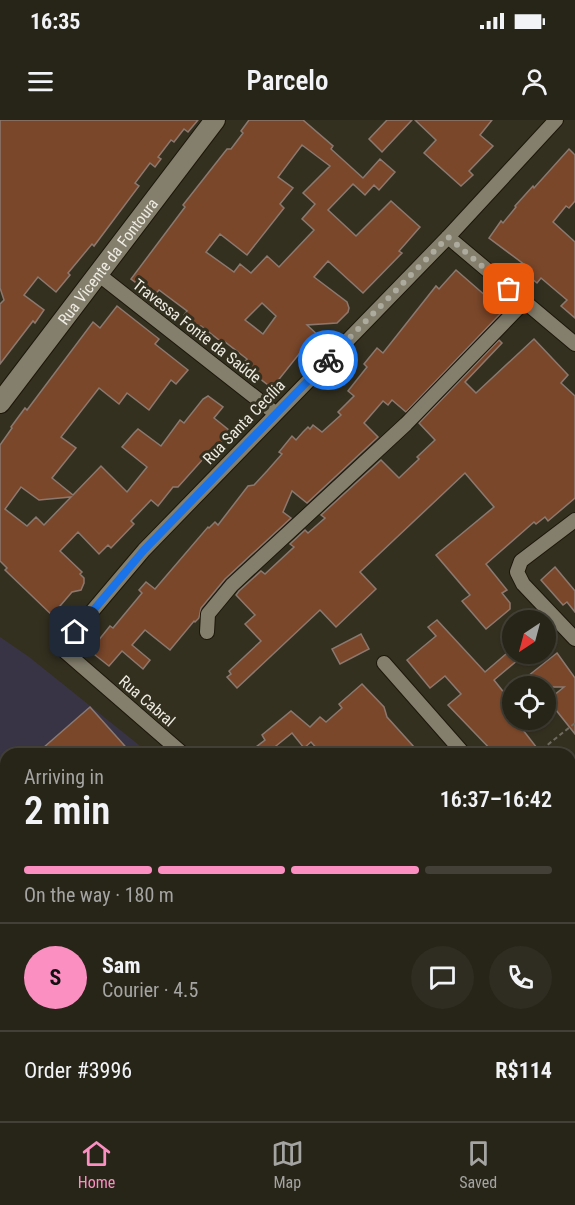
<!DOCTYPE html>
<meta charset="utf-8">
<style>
:root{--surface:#272418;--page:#2f2c21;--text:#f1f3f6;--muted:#a4a4a2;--line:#434137;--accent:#fc8fc2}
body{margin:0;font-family:"Roboto Condensed",sans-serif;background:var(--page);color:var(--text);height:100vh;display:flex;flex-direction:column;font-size:22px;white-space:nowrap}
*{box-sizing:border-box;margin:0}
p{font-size:20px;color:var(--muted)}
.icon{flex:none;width:33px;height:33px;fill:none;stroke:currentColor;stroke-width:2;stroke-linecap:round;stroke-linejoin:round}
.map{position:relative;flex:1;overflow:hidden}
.drawer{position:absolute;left:0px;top:628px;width:576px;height:374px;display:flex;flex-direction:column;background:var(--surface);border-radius:18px 18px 0 0;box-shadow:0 2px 4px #0004,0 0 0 2px var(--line)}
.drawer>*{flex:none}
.needle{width:39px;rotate:216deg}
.fabs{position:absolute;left:502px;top:490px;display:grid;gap:12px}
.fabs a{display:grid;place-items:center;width:54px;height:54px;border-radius:50%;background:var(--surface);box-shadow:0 2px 4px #0004,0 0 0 2px var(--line);font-size:30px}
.pin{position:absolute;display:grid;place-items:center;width:51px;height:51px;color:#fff;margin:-26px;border-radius:12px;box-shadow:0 3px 9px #0006}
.courier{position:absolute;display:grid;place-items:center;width:60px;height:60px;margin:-30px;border:4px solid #1a73e8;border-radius:50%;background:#fff;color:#222;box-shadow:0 2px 8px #0007}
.overview em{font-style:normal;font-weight:600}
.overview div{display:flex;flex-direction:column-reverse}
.overview{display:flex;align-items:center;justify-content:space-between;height:102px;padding:0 24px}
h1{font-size:39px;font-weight:600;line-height:45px}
.bar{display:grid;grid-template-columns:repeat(4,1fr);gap:9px 6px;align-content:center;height:72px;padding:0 24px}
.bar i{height:8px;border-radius:4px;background:var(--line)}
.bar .selected{background:var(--accent)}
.bar p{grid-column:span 4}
.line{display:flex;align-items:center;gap:15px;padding:0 24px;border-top:2px solid var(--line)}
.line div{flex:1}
.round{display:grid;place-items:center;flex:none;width:63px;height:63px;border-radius:32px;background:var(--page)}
.status{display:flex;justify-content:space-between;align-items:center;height:42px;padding:0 30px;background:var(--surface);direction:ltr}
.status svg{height:16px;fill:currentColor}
header{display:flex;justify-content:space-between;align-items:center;height:78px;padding:0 24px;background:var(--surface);font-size:27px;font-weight:600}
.tabs{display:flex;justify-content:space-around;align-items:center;height:84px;border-top:2px solid var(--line);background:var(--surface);font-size:16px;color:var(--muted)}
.tabs a{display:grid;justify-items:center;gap:3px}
.tabs .selected{color:var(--accent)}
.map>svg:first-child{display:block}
.education{fill:#393445}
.building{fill:#7a472a;stroke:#8b7970;stroke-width:1.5;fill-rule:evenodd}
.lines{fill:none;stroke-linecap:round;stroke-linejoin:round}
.street-casing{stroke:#1c1709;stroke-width:16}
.secondary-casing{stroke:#1c1709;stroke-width:22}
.path{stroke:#6e6a5d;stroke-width:2;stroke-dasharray:4.5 3;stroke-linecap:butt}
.street{stroke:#847f6d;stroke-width:14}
.secondary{stroke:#847f6d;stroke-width:20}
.done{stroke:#adaa9e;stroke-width:6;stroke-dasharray:0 10.8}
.route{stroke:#1a73e8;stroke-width:8}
.labels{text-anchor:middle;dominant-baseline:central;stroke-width:6;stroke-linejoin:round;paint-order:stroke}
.street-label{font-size:16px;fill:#eeebe2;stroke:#343020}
</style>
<div class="status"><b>16:35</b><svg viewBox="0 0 49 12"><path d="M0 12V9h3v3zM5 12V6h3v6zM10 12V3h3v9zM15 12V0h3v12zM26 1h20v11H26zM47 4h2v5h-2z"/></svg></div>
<header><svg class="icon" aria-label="menu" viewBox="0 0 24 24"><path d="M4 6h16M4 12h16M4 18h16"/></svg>Parcelo<svg class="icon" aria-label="person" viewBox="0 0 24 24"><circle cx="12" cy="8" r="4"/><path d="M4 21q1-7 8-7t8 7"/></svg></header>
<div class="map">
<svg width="575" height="1001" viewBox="0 0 575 1001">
<rect width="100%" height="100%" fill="#343020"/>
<g class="education">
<polygon points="0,517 29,537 150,634 6,634 6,975 0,970"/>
<polygon points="30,996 103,996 98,1001 36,1001"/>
</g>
<g class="building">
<polygon points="0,0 198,0 188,12 184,9 174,22 171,20 158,37 161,39 155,47 150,43 135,63 139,66 94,126 92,124 68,153 70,155 56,172 38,157 24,175 44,190 35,203 33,201 0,244 0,184 4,180 0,168"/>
<path d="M249,0H303L333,26L331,29L363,58L380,39L395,52L379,70L374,65L365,75L353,64L328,90L356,116L391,81L420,107L399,131L402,133L363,173L328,141L314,157L347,182L349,188L348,192L337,203L307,205L321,218L312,229L307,224L272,268L242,245L247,239L225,222L223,223L201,206L193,207L192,201L184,195L187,191L159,170L154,176L131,159L185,87L183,85L227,29H231L243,13L241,11ZM302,25L330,46L303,73L315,84L302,99L314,110L279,147L267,136L251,153L240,144L234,152L206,132L220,114L247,135L284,88L280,84L293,68L278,57ZM262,183L276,196L263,214L245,200Z"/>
<polygon points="387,0 412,0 382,32 369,19"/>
<polygon points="415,0 492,0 480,15 493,26 469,51 473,55 461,66 424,33 436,20"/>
<polygon points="569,29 575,35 575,81 569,88 566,86 553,102 575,122 575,198 561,186 567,180 541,158 537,163 525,153 529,148 489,118 501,101 503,103 516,87 515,86 533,66 534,68"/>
<polygon points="456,150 503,191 406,292 392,280 388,285 383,281 364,303 378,317 307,383 292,371 283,392 291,398 225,459 201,488 199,498 195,502 194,501 170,530 145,510 132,525 150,540 143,549 122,531 109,546 90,531 110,506 113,508 142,473 139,470 146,462 155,469 208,407 209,408 215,402 218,405 248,366 254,365 267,351 282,334 279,332 292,316 296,320 303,312 308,307 310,309 313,305 322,312 341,295 338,292 354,276 348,271 367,247 364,244 377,228 383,233 436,166 439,169"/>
<path d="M117,186L159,219L155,224L188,250L176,264L171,260L149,290L127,273L119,284L99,268L61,317L76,328L52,358L73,375L101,346L127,372L147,347L122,327L134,313L138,309L161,326L180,300L184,303L203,279L208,276L223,287L214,298L230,311L219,326L216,324L204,340L203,339L178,367H173L158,386L151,380L131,401L134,404L111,428L108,425L99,434L78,412L60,431L82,452L80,454L84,458V463L81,470L72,472L60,486L63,489L55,498L5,450L7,448L0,441V325L12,308L11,307L25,288L27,290L93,202L100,208ZM21,367L39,380L71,377L44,405L36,397L27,406L5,389Z"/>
<polygon points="534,219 568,255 561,263 575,276 575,378 548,401 545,397 536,404 534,402 486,444 507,470 502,473 510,483 510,489 486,509 462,481 470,475 436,435 494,387 465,353 360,452 376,469 336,507 320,490 237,568 227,557 231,554 229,551 261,521 245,504 255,495 236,475 239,471 261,451 265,454 294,427 290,424 305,410 308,413 325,398 321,395 381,340 399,358 419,339 417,337 435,320 419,303 499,220 502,223 465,262 476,273"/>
<polygon points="555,447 575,471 575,492 567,482 563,485 541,460"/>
<polygon points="437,500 485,552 506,534 525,534 494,560 513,584 513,600 535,600 523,610 537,628 528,634 495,634 448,585 461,574 445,556 430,568 407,540 436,516 428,507"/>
<polygon points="361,514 369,529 340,544 332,529"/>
<polygon points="557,533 575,558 575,614 548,580 564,567 537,567 528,556"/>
<polygon points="362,564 384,587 387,597 414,627 405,634 322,634 311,622 304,628 292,613 266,634 247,634 265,620 262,615 291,591 310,607 320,597 326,602 342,588 339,584"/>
<polygon points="90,587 132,634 49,634 43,628"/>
</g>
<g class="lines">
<defs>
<g id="street">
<polyline points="448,117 575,224"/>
<polyline points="98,154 275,293"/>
<polyline points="575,400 521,441 517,452 523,464 575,519"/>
<polyline points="207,512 208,494 232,465 406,304 524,182"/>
<polyline points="384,543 464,634"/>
<polyline points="183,634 61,528 144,430 448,117 556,0"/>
<polyline points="570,754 575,759"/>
<polyline points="268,996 273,1001"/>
<polyline points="379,996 383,1001"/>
<polyline points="547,996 551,1001"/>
<polyline points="133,1001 137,996"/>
</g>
<g id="secondary">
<path id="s1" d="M0,283L215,0"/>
<polyline points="0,995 8,1001"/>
</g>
</defs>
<use href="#street" class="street-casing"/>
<use href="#secondary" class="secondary-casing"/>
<polyline class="path" points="536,634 575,603"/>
<use href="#street" class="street"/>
<use href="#secondary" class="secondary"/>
</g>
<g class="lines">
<polyline class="done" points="328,240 448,117 509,169"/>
<polyline class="route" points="75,512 144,430 328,240"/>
</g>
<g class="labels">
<g class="street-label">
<text stroke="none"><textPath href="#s1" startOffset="178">Rua Vicente da Fontoura</textPath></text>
<text transform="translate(197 211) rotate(38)">Travessa Fonte da Saúde</text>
<text transform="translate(244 302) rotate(-46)">Rua Santa Cecília</text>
<text transform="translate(147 581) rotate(41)">Rua Cabral</text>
</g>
</g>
</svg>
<div class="fabs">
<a><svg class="needle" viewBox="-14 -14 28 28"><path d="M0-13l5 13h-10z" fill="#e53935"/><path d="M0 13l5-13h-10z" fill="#a4a4a2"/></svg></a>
<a><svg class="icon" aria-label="locate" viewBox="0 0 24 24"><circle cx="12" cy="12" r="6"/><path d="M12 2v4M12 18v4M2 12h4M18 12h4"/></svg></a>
</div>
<div class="pin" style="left:509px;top:169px;background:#ea580c"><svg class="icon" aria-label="bag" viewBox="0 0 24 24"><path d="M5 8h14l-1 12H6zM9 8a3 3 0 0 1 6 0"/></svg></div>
<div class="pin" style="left:75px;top:512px;background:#1f2937"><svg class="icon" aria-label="home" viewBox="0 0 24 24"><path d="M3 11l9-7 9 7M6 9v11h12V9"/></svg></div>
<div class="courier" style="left:328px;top:240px"><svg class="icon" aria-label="bike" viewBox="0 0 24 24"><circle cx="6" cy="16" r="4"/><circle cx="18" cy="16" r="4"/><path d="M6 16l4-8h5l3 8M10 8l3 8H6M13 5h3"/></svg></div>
<section class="drawer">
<div class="overview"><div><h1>2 min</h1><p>Arriving in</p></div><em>16:37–16:42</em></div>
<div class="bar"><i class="selected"></i><i class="selected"></i><i class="selected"></i><i></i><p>On the way · 180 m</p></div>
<div class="line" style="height:108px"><b class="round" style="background:var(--accent);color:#111">S</b><div><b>Sam</b><p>Courier · 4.5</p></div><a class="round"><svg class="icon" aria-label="chat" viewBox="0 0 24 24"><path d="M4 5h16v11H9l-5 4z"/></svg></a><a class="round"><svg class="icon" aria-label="phone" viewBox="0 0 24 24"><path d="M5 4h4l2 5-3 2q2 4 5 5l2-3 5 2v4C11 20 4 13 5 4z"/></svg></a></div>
<div class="line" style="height:78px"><div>Order #3996</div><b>R$114</b></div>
</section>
</div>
<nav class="tabs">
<a class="selected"><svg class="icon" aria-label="home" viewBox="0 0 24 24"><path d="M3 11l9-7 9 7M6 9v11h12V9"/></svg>Home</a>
<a><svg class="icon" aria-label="map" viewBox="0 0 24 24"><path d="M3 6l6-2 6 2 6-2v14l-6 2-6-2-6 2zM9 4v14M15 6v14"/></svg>Map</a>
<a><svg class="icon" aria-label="saved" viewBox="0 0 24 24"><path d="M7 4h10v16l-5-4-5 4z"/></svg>Saved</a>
</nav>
